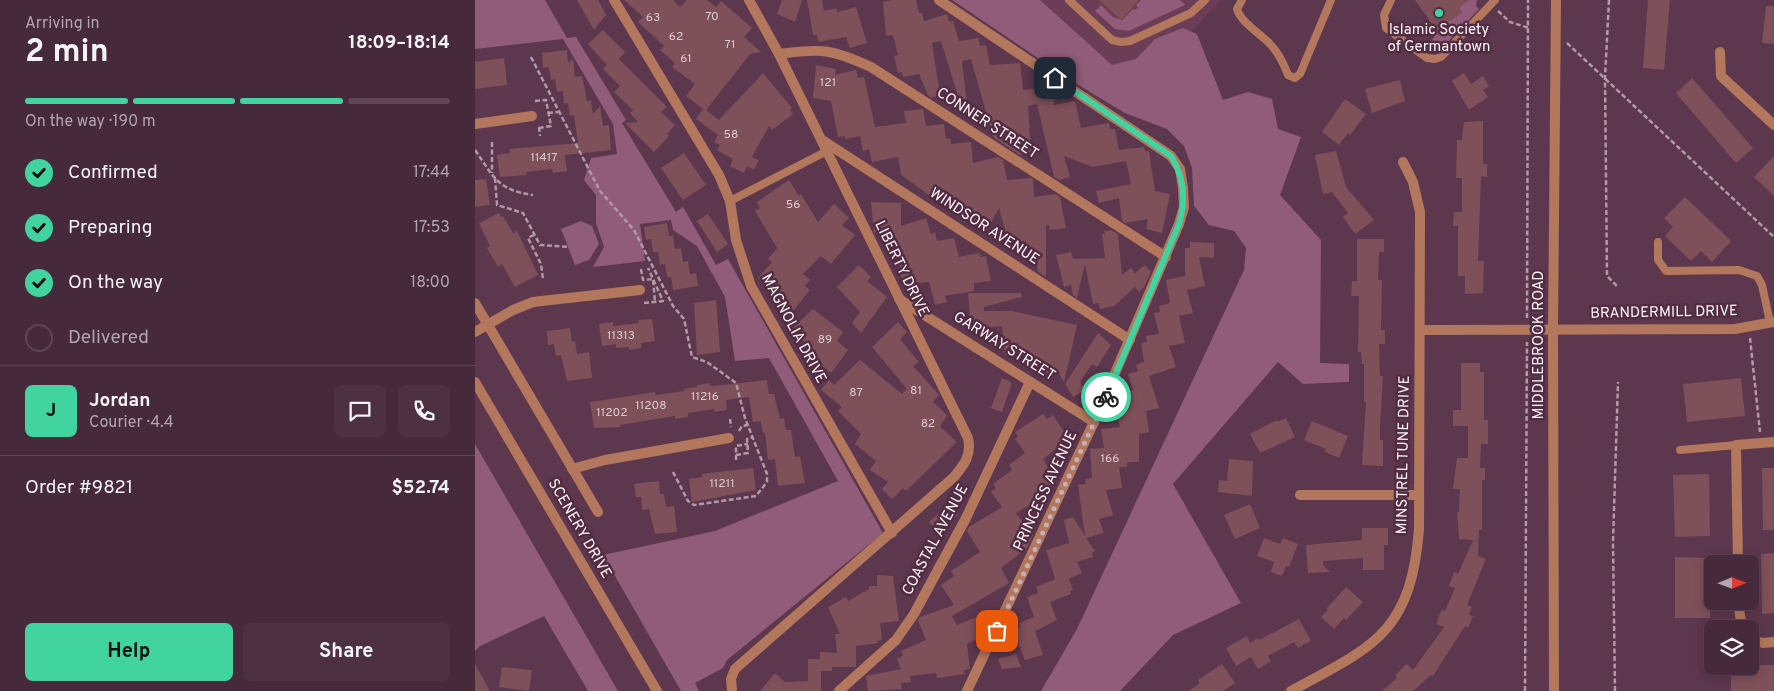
<!DOCTYPE html>
<meta charset="utf-8">
<style>
:root{--surface:#46293a;--page:#4d3142;--text:#f1f3f6;--muted:#b0a6af;--line:#5e4554;--accent:#41d4a1}
body{margin:0;font-family:Overpass,sans-serif;background:var(--page);color:var(--text);height:100vh;display:flex;flex-direction:column;font-size:19px;white-space:nowrap}
*{box-sizing:border-box;margin:0}
p{font-size:16px;color:var(--muted)}
.icon{flex:none;width:28px;height:28px;fill:none;stroke:currentColor;stroke-width:2;stroke-linecap:round;stroke-linejoin:round}
.map{position:relative;flex:1;overflow:hidden}
.panel{display:flex;flex-direction:column;background:var(--surface);width:475px}
.panel>*{flex:none}
.needle{width:32px;rotate:89deg}
.fabs{position:absolute;left:1229px;top:555px;display:grid;gap:10px}
.fabs a{display:grid;place-items:center;width:55px;height:55px;border-radius:8px;background:var(--surface);box-shadow:0 2px 12px #0003,0 0 0 1px var(--line);font-size:25px}
.pin{position:absolute;display:grid;place-items:center;width:42px;height:42px;color:#fff;margin:-21px;border-radius:10px;box-shadow:0 2px 8px #0006}
.courier{position:absolute;display:grid;place-items:center;width:50px;height:50px;margin:-25px;border:4px solid #41d4a1;border-radius:50%;background:#fff;color:#222;box-shadow:0 1px 6px #0007}
.headline em{font-style:normal;font-weight:700}
.headline div{display:flex;flex-direction:column-reverse}
.headline{display:flex;align-items:center;justify-content:space-between;height:85px;padding:0 25px}
h1{font-size:32px;font-weight:700;line-height:38px}
.bar{display:grid;grid-template-columns:repeat(4,1fr);gap:8px 5px;align-content:center;height:60px;padding:0 25px}
.bar i{height:6px;border-radius:4px;background:var(--line)}
.bar .on{background:var(--accent)}
.bar p{grid-column:span 4}
.line{display:flex;align-items:center;gap:12px;padding:0 25px;border-top:1px solid var(--line)}
.line div{flex:1}
.round{display:grid;place-items:center;flex:none;width:52px;height:52px;border-radius:8px;background:var(--page)}
ol{padding:0 25px;list-style:none}
li{display:flex;align-items:center;gap:15px;height:55px}
li p{margin-inline-start:auto}
li .icon{padding:5px;border-radius:50%;background:var(--accent);color:#111;stroke-width:4}
li:last-child{color:var(--muted)}
li i{width:28px;height:28px;border:2px solid var(--line);border-radius:50%}
.action{display:flex;gap:10px;margin-top:auto;padding:10px 25px}
.action a{flex:1;height:58px;border-radius:8px;background:var(--accent);color:#111;font-size:20px;font-weight:700;line-height:58px;text-align:center}
.action a+a{background:var(--page);color:var(--text)}
main{display:flex;flex:1;min-height:0}
.map>svg:first-child{display:block}
.built{fill:#6b3d57}
.green{fill:#905c79}
.building{fill:#7e505a}
.lines{fill:none;stroke-linecap:round;stroke-linejoin:round}
.path{stroke:#b199a6;stroke-width:2.5;stroke-dasharray:5 2.5;stroke-linecap:butt}
.service{stroke:#b2775c;stroke-width:8}
.minor{stroke:#b2775c;stroke-width:10}
.tertiary{stroke:#b2775c;stroke-width:10}
.done{stroke:#c4b1bc;stroke-width:5;stroke-dasharray:0 9}
.route{stroke:#41d4a1;stroke-width:6}
.poi-dot{fill:#41d4a1;stroke:#522d42;stroke-width:2}
.labels{text-anchor:middle;dominant-baseline:central;stroke-width:5;stroke-linejoin:round;paint-order:stroke}
.number-label{font-size:12px;fill:#dccad0}
.poi-label{font-size:15px;fill:#fcf2f7;stroke:#522d42}
.street-label{font-size:15px;fill:#fcf2f7;stroke:#522d42}
</style>
<main>
<section class="panel">
<div class="headline"><div><h1>2 min</h1><p>Arriving in</p></div><em>18:09–18:14</em></div>
<div class="bar"><i class="on"></i><i class="on"></i><i class="on"></i><i></i><p>On the way · 190 m</p></div>
<ol>
<li><svg class="icon" aria-label="check" viewBox="0 0 24 24"><path d="M5 12l5 5 9-10"/></svg>Confirmed<p>17:44</p></li>
<li><svg class="icon" aria-label="check" viewBox="0 0 24 24"><path d="M5 12l5 5 9-10"/></svg>Preparing<p>17:53</p></li>
<li><svg class="icon" aria-label="check" viewBox="0 0 24 24"><path d="M5 12l5 5 9-10"/></svg>On the way<p>18:00</p></li>
<li><i></i>Delivered</li>
</ol>
<div class="line" style="height:90px"><b class="round" style="background:var(--accent);color:#111">J</b><div><b>Jordan</b><p>Courier · 4.4</p></div><a class="round"><svg class="icon" aria-label="chat" viewBox="0 0 24 24"><path d="M4 5h16v11H9l-5 4z"/></svg></a><a class="round"><svg class="icon" aria-label="phone" viewBox="0 0 24 24"><path d="M5 4h4l2 5-3 2q2 4 5 5l2-3 5 2v4C11 20 4 13 5 4z"/></svg></a></div>
<div class="line" style="height:65px"><div>Order #9821</div><b>$52.74</b></div>
<div class="action"><a>Help</a><a>Share</a></div>
</section>
<div class="map">
<svg width="1299" height="691" viewBox="0 0 1299 691">
<rect width="100%" height="100%" fill="#5d374d"/>
<polygon class="built" points="508,0 746,0 652,100"/>
<g class="green">
<polygon points="0,0 70,0 92,38 101,37 151,120 147,123 201,212 208,207 241,265 253,259 408,533 252,660 248,668 220,683 224,691 206,691 128,555 240,531 363,481 294,358 260,361 250,297 222,246 198,230 196,220 165,224 170,261 118,267 129,247 121,223 121,195 109,180 116,158 142,154 138,124 88,39 0,49"/>
<polygon points="477,0 565,0 637,65 661,59 680,39 708,28 722,34 748,100 773,92 797,99 803,129 826,137 805,195 846,240 845,363 874,364 874,382 828,384 803,362 698,484 766,603 698,635 645,691 566,691 602,629 769,270 771,248 759,231 734,225 719,206 717,168 709,146 692,129 650,113 600,83"/>
<polygon points="666,0 705,0 710,5 654,31 640,29 620,11 626,5 638,17 647,20 658,9 660,10 663,7 661,5"/>
<polygon points="992,0 1002,0 1001,6 1004,9 970,45 965,49 953,51 952,47 959,37 958,29 987,13 984,7"/>
<polygon points="106,221 117,226 124,244 114,260 100,265 86,229"/>
<polygon points="0,444 143,691 113,691 69,616 5,646 0,651"/>
</g>
<g class="building">
<polygon points="102,0 123,0 131,15 119,30"/>
<polygon points="149,0 198,0 205,7 212,0 232,0 241,7 246,1 277,28 269,37 286,52 275,54 231,110 244,120 288,73 317,108 315,110 318,114 297,130 294,126 277,157 284,160 279,170 272,166 269,173 255,166 258,159 242,150 245,145 239,142 243,135 221,119 228,109 211,96 220,84 197,67 200,63 185,50 189,46 163,22 168,17"/>
<polygon points="307,0 327,0 320,22 302,14"/>
<polygon points="332,0 347,0 349,11 361,8 362,12 381,7 392,43 375,48 371,37 343,42 342,35 338,35"/>
<polygon points="417,0 441,0 444,13 447,13 449,21 472,14 474,22 478,21 484,41 504,38 505,46 511,45 515,65 545,63 548,90 578,88 579,105 600,101 606,128 634,123 635,129 640,129 644,150 669,147 670,151 674,151 680,191 695,194 687,233 671,229 673,219 650,223 647,221 644,198 624,203 621,191 656,184 651,161 617,167 589,156 595,177 584,180 579,177 562,104 553,106 556,153 545,155 518,137 496,59 487,61 492,104 486,106 466,41 457,43 465,95 456,98 453,95 444,74 428,77 427,72 423,73 419,56 423,55 418,35 411,36 408,2"/>
<polygon points="624,0 664,0 646,20"/>
<polygon points="940,0 995,0 984,7 987,13 970,24 968,22 960,28"/>
<polygon points="1173,0 1195,0 1189,70 1168,68"/>
<polygon points="1291,6 1299,6 1299,44 1287,43"/>
<polygon points="128,30 150,52 144,59 192,107 186,112 200,125 192,134 194,136 179,152 150,123 163,122 155,113 158,110 139,92 145,86 128,69 132,65 113,44"/>
<polygon points="92,50 93,63 98,59 100,77 107,76 112,101 116,100 118,114 125,106 128,126 134,125 136,150 90,155 92,171 78,173 77,169 51,172 52,175 25,177 22,155 35,153 35,149 103,143 99,115 95,116 93,103 89,104 88,91 82,92 80,79 76,80 74,67 68,68 67,53"/>
<polygon points="29,58 32,85 0,89 0,62"/>
<polygon points="341,65 361,69 360,75 381,70 383,78 389,77 400,127 431,123 429,111 448,109 451,126 469,124 471,139 475,138 476,144 496,142 498,163 523,157 528,160 532,180 556,178 558,179 559,197 581,194 585,197 591,228 575,230 574,225 571,225 571,277 563,272 559,249 551,251 533,241 524,208 512,230 471,207 426,175 423,157 397,162 394,149 388,151 385,136 370,139 369,136 363,137 356,101 338,98"/>
<polygon points="989,73 996,84 1008,76 1014,86 1008,90 1013,97 994,110 977,81"/>
<polygon points="1217,78 1278,148 1261,163 1201,93"/>
<polygon points="925,80 930,101 897,113 890,89"/>
<polygon points="870,99 891,114 875,135 873,133 864,145 847,132"/>
<polygon points="1008,121 1008,164 1012,164 1012,177 1006,176 1003,261 1009,261 1008,293 990,294 990,276 983,276 983,226 978,226 979,212 987,212 987,178 981,178 982,140 987,140 989,122"/>
<polygon points="861,151 871,187 899,220 880,234 868,217 873,213 857,192 848,194 840,155"/>
<polygon points="209,153 231,185 208,200 186,168"/>
<polygon points="1299,156 1299,196 1279,177"/>
<polygon points="11,179 15,205 0,207 0,180"/>
<polygon points="314,180 324,196 326,194 343,222 359,204 374,218 367,225 380,235 356,264 346,256 328,274 335,280 330,286 335,290 314,316 297,301 303,294 283,278 297,262 293,259 302,248 280,211 285,208 282,202"/>
<polygon points="1210,197 1256,241 1237,262 1226,251 1216,261 1190,236 1198,227 1189,218"/>
<polygon points="396,202 426,203 426,226 451,218 456,234 460,232 462,241 479,238 484,257 504,253 505,257 511,256 516,281 499,283 499,291 470,296 472,302 460,305 454,282 427,284 423,248 416,248 417,230 399,232"/>
<polygon points="24,213 26,217 28,216 38,233 42,231 63,275 40,287 27,264 23,267 12,248 15,246 4,223"/>
<polygon points="233,214 253,244 242,252 222,221"/>
<polygon points="192,223 194,236 198,236 200,249 206,248 208,262 213,261 215,274 221,273 223,286 198,290 196,277 192,277 190,264 185,265 183,252 178,252 176,239 171,240 169,227"/>
<polygon points="636,230 643,234 647,275 656,268 660,273 670,265 676,272 669,287 664,292 660,287 639,306 625,309 624,303 618,304 610,264 602,298 598,295 596,285 589,287 581,255 596,252 598,259 630,258 627,234 630,234 629,231"/>
<polygon points="882,239 909,239 909,252 904,252 903,280 907,280 906,330 910,330 910,344 904,344 905,376 908,376 905,426 905,440 908,440 908,466 887,465 891,402 889,402 889,364 887,364 886,352 883,352 884,296 876,296 877,281 882,281"/>
<polygon points="715,242 739,243 739,258 724,257 730,286 712,290 718,313 704,316 710,343 694,346 701,367 674,376 684,408 671,411 674,432 664,434 664,462 655,462 652,463 652,467 644,467 647,488 631,490 638,515 624,519 629,533 611,538 620,551 617,552 618,557 602,562 607,573 594,579 598,590 595,591 596,594 575,602 582,620 560,631 568,655 550,660 538,630 545,627 544,623 559,617 552,597 563,593 561,587 580,579 571,550 594,543 589,520 598,517 610,536 603,485 611,484 610,479 617,478 615,449 629,448 626,429 645,427 640,402 643,401 642,395 658,390 653,374 663,371 661,365 669,362 666,343 672,342 671,336 684,334 679,313 685,312 684,306 695,303 691,280 710,276 710,248 715,248"/>
<polygon points="384,265 396,277 392,281 412,297 386,333 377,323 385,312 362,287"/>
<polygon points="493,293 546,293 547,297 509,307 509,311 536,311 602,325 589,382 583,372 568,379 565,372 559,374 548,351 547,354 530,355 527,326 496,329"/>
<polygon points="241,300 245,352 222,355 219,303"/>
<polygon points="338,309 368,332 362,341 373,350 356,373 334,355 338,351 327,339 329,336 318,328"/>
<polygon points="177,319 180,341 166,343 166,348 154,350 154,347 141,348 141,344 127,346 124,324 138,322 138,326 164,323 163,320"/>
<polygon points="423,322 432,332 425,339 444,362 438,366 464,395 458,402 472,415 465,427 482,442 431,491 428,488 417,499 407,489 413,482 395,470 401,461 380,444 386,434 363,411 367,407 346,390 354,380 359,385 385,360 427,394 432,389 397,347"/>
<polygon points="95,328 97,342 100,341 102,354 114,352 117,378 92,381 86,355 81,356 79,344 73,345 72,331"/>
<polygon points="623,333 636,345 622,367 617,364 605,382 610,390 598,397 590,384"/>
<polygon points="986,363 1005,363 1005,372 1009,372 1009,420 1013,420 1013,444 1006,444 1005,468 1010,468 1010,480 1007,480 1007,530 1004,530 1003,556 1011,559 992,605 997,607 994,615 998,616 993,628 990,626 958,676 956,675 938,691 907,691 922,678 920,675 932,664 938,670 969,627 961,624 967,609 970,611 980,588 974,586 979,572 983,574 998,540 984,539 982,512 984,512 985,489 978,489 982,458 993,458 993,426 978,426 978,410 986,410"/>
<polygon points="527,378 536,382 536,386 527,412 516,408"/>
<polygon points="1266,378 1270,416 1212,422 1208,384"/>
<polygon points="292,380 294,394 299,394 305,419 309,418 311,430 316,430 320,457 325,456 330,483 303,486 300,459 293,460 290,433 288,433 286,421 278,422 274,397 251,400 252,410 239,412 239,409 213,413 213,417 200,419 200,416 145,425 145,427 119,428 115,402 180,392 181,395 209,391 209,389 222,387 222,385 235,383 235,386 249,385"/>
<polygon points="568,414 572,419 578,415 594,439 568,459 581,480 576,483 578,486 570,491 572,494 541,513 558,535 552,548 526,568 534,583 477,616 482,625 509,614 515,627 509,632 510,635 492,644 495,669 489,670 490,674 462,678 461,673 435,676 436,682 426,683 427,689 393,691 391,676 426,669 422,659 428,656 426,651 451,640 443,620 445,617 479,605 466,585 479,576 476,571 505,552 492,531 494,527 527,507 516,492 521,488 518,484 537,470 534,465 550,453 540,439 543,436 540,432"/>
<polygon points="811,418 820,437 785,453 775,434 802,420 803,422"/>
<polygon points="837,421 873,436 864,458 850,452 851,449 829,440"/>
<polygon points="754,459 778,461 777,496 743,492 744,480 752,481"/>
<polygon points="278,468 281,490 217,502 214,479 227,477 227,474"/>
<polygon points="1287,468 1299,468 1299,530 1288,530"/>
<polygon points="1234,474 1235,536 1200,537 1198,475"/>
<polygon points="184,481 185,494 189,494 191,507 199,506 202,532 180,534 174,509 167,510 166,497 161,497 159,484"/>
<polygon points="775,504 785,528 760,539 749,515"/>
<polygon points="473,505 483,515 464,533 454,522"/>
<polygon points="887,528 913,528 913,545 909,545 909,570 888,570 888,558 848,561 848,565 855,572 833,573 831,545 887,540"/>
<polygon points="789,538 805,544 808,538 823,544 814,567 811,566 807,576 796,572 799,562 782,556"/>
<polygon points="1299,553 1299,613 1287,614 1286,554"/>
<polygon points="1200,557 1235,558 1235,618 1200,618"/>
<polygon points="402,575 418,576 424,621 405,623 407,640 402,641 403,643 381,646 381,667 357,667 357,671 346,671 346,691 285,691 300,673 310,682 333,681 333,659 345,659 345,652 362,653 360,634 365,634 353,607 371,597 373,601 394,589 394,586 402,586"/>
<polygon points="871,587 888,602 871,620 869,618 859,629 846,617 853,610 851,609"/>
<polygon points="824,619 836,641 823,648 819,642 793,656 796,661 783,669 776,657 761,666 751,648 772,636 775,643 783,638 784,640"/>
<polygon points="541,654 546,667 527,669 523,659"/>
<polygon points="0,664 15,691 0,691"/>
<polygon points="747,664 760,683 748,691 714,691 725,683 723,680"/>
<polygon points="1275,665 1299,665 1299,691 1256,691 1256,666"/>
<polygon points="27,667 57,670 54,691 24,687"/>
</g>
<g class="lines">
<g class="path">
<polyline points="1134,0 1130,78 1132,276 1143,287"/>
<polyline points="1023,11 1035,22 1054,28"/>
<polyline points="1092,43 1299,237"/>
<polyline points="56,57 125,191 159,230 198,306 209,319 217,357 232,362 261,383 270,418 292,474 292,482 281,496 219,505 213,501 197,470"/>
<polyline points="60,101 71,100 76,126 64,128"/>
<polyline points="73,113 83,112"/>
<polyline points="64,127 65,136"/>
<polyline points="17,142 17,173"/>
<path d="M0,150C19,177 22,190 58,195"/>
<polyline points="20,178 22,205 48,213 65,245 94,247"/>
<polyline points="59,235 53,238 66,264 68,279"/>
<polyline points="166,269 168,280 178,279 180,302"/>
<polyline points="169,303 188,301 173,268"/>
<polyline points="1052,318 1053,0"/>
<polyline points="1275,338 1285,432"/>
<polyline points="255,419 256,427"/>
<polyline points="264,431 267,426 273,425"/>
<polyline points="261,455 273,453 272,439 278,437"/>
<polyline points="261,460 261,446 273,444"/>
<polyline points="1050,691 1052,342"/>
<polyline points="1140,691 1138,542 1143,382"/>
</g>
<g class="service">
<polyline points="594,0 637,40 646,42 655,41 716,13 730,0"/>
<path d="M767,0L762,9C766,23 786,34 795,44C804,53 809,64 813,75L820,78L825,74L856,0"/>
<polyline points="916,0 909,15 911,28 952,58 960,59 966,57 1020,0"/>
<polyline points="255,201 352,151"/>
<polyline points="1183,242 1183,260 1191,271 1264,270 1282,276 1287,285 1295,322"/>
<polyline points="1205,450 1261,445"/>
</g>
<g class="minor">
<polyline points="139,0 244,175 255,201 261,240 276,286 417,533"/>
<polyline points="464,0 696,156 705,169 708,188 709,207 704,224 619,422 492,691"/>
<polyline points="1245,52 1246,76 1299,125"/>
<path d="M304,54C347,48 356,49 396,67L691,257"/>
<polyline points="0,124 57,116"/>
<polyline points="347,140 655,340"/>
<polyline points="424,299 619,422"/>
<polyline points="0,303 123,512"/>
<polyline points="945,330 1260,329 1299,322"/>
<polyline points="0,332 38,310 58,302 165,290"/>
<polyline points="97,469 130,460 254,438"/>
<polyline points="825,495 944,495"/>
<polyline points="1263,564 1261,445 1299,442"/>
<polyline points="1263,601 1267,629"/>
<polyline points="1275,639 1288,643 1299,642"/>
<path d="M257,691L256,679L260,669L479,477C489,465 497,455 493,438L304,54L274,0"/>
<polyline points="364,691 421,640 439,614 491,518 555,382"/>
<path d="M816,691C900,646 936,632 944,529L945,212L938,182L928,162"/>
</g>
<g class="tertiary">
<polyline points="0,382 182,691"/>
<polyline points="1079,691 1078,330 1081,0"/>
</g>
</g>
<g class="lines">
<polyline class="done" points="522,631 631,397"/>
<path class="route" d="M580,78L696,156C710,178 711,200 704,224L631,397"/>
</g>
<circle class="poi-dot" cx="964" cy="13" r="5"/>
<g class="labels">
<g class="number-label">
<text x="237" y="17">70</text>
<text x="178" y="18">63</text>
<text x="201" y="37">62</text>
<text x="255" y="45">71</text>
<text x="211" y="59">61</text>
<text x="353" y="83">121</text>
<text x="256" y="135">58</text>
<text x="69" y="158">11417</text>
<text x="318" y="205">56</text>
<text x="146" y="336">11313</text>
<text x="350" y="340">89</text>
<text x="441" y="391">81</text>
<text x="381" y="393">87</text>
<text x="230" y="397">11216</text>
<text x="176" y="406">11208</text>
<text x="137" y="413">11202</text>
<text x="453" y="424">82</text>
<text x="635" y="459">166</text>
<text x="247" y="484">11211</text>
</g>
<g class="poi-label">
<text x="964" y="30">Islamic Society<tspan x="964" dy="17">of Germantown</tspan></text>
</g>
<g class="street-label">
<text transform="translate(512 124) rotate(33)">CONNER STREET</text>
<text transform="translate(509 227) rotate(33)">WINDSOR AVENUE</text>
<text transform="translate(426 269) rotate(64)">LIBERTY DRIVE</text>
<text transform="translate(1189 313) rotate(-1)">BRANDERMILL DRIVE</text>
<text transform="translate(318 329) rotate(62)">MAGNOLIA DRIVE</text>
<text transform="translate(1064 345) rotate(-90)">MIDDLEBROOK ROAD</text>
<text transform="translate(529 347) rotate(32)">GARWAY STREET</text>
<text transform="translate(929 455) rotate(-89)">MINSTREL TUNE DRIVE</text>
<text transform="translate(571 491) rotate(-65)">PRINCESS AVENUE</text>
<text transform="translate(104 529) rotate(60)">SCENERY DRIVE</text>
<text transform="translate(461 540) rotate(-62)">COASTAL AVENUE</text>
</g>
</g>
</svg>
<div class="fabs">
<a><svg class="needle" viewBox="-14 -14 28 28"><path d="M0-13l5 13h-10z" fill="#e53935"/><path d="M0 13l5-13h-10z" fill="#b0a6af"/></svg></a>
<a><svg class="icon" aria-label="layers" viewBox="0 0 24 24"><path d="M12 4l9 5-9 5-9-5zM3 14l9 5 9-5"/></svg></a>
</div>
<div class="pin" style="left:522px;top:631px;background:#ea580c"><svg class="icon" aria-label="bag" viewBox="0 0 24 24"><path d="M5 8h14l-1 12H6zM9 8a3 3 0 0 1 6 0"/></svg></div>
<div class="pin" style="left:580px;top:78px;background:#1f2937"><svg class="icon" aria-label="home" viewBox="0 0 24 24"><path d="M3 11l9-7 9 7M6 9v11h12V9"/></svg></div>
<div class="courier" style="left:631px;top:397px"><svg class="icon" aria-label="bike" viewBox="0 0 24 24"><circle cx="6" cy="16" r="4"/><circle cx="18" cy="16" r="4"/><path d="M6 16l4-8h5l3 8M10 8l3 8H6M13 5h3"/></svg></div>
</div>
</main>
